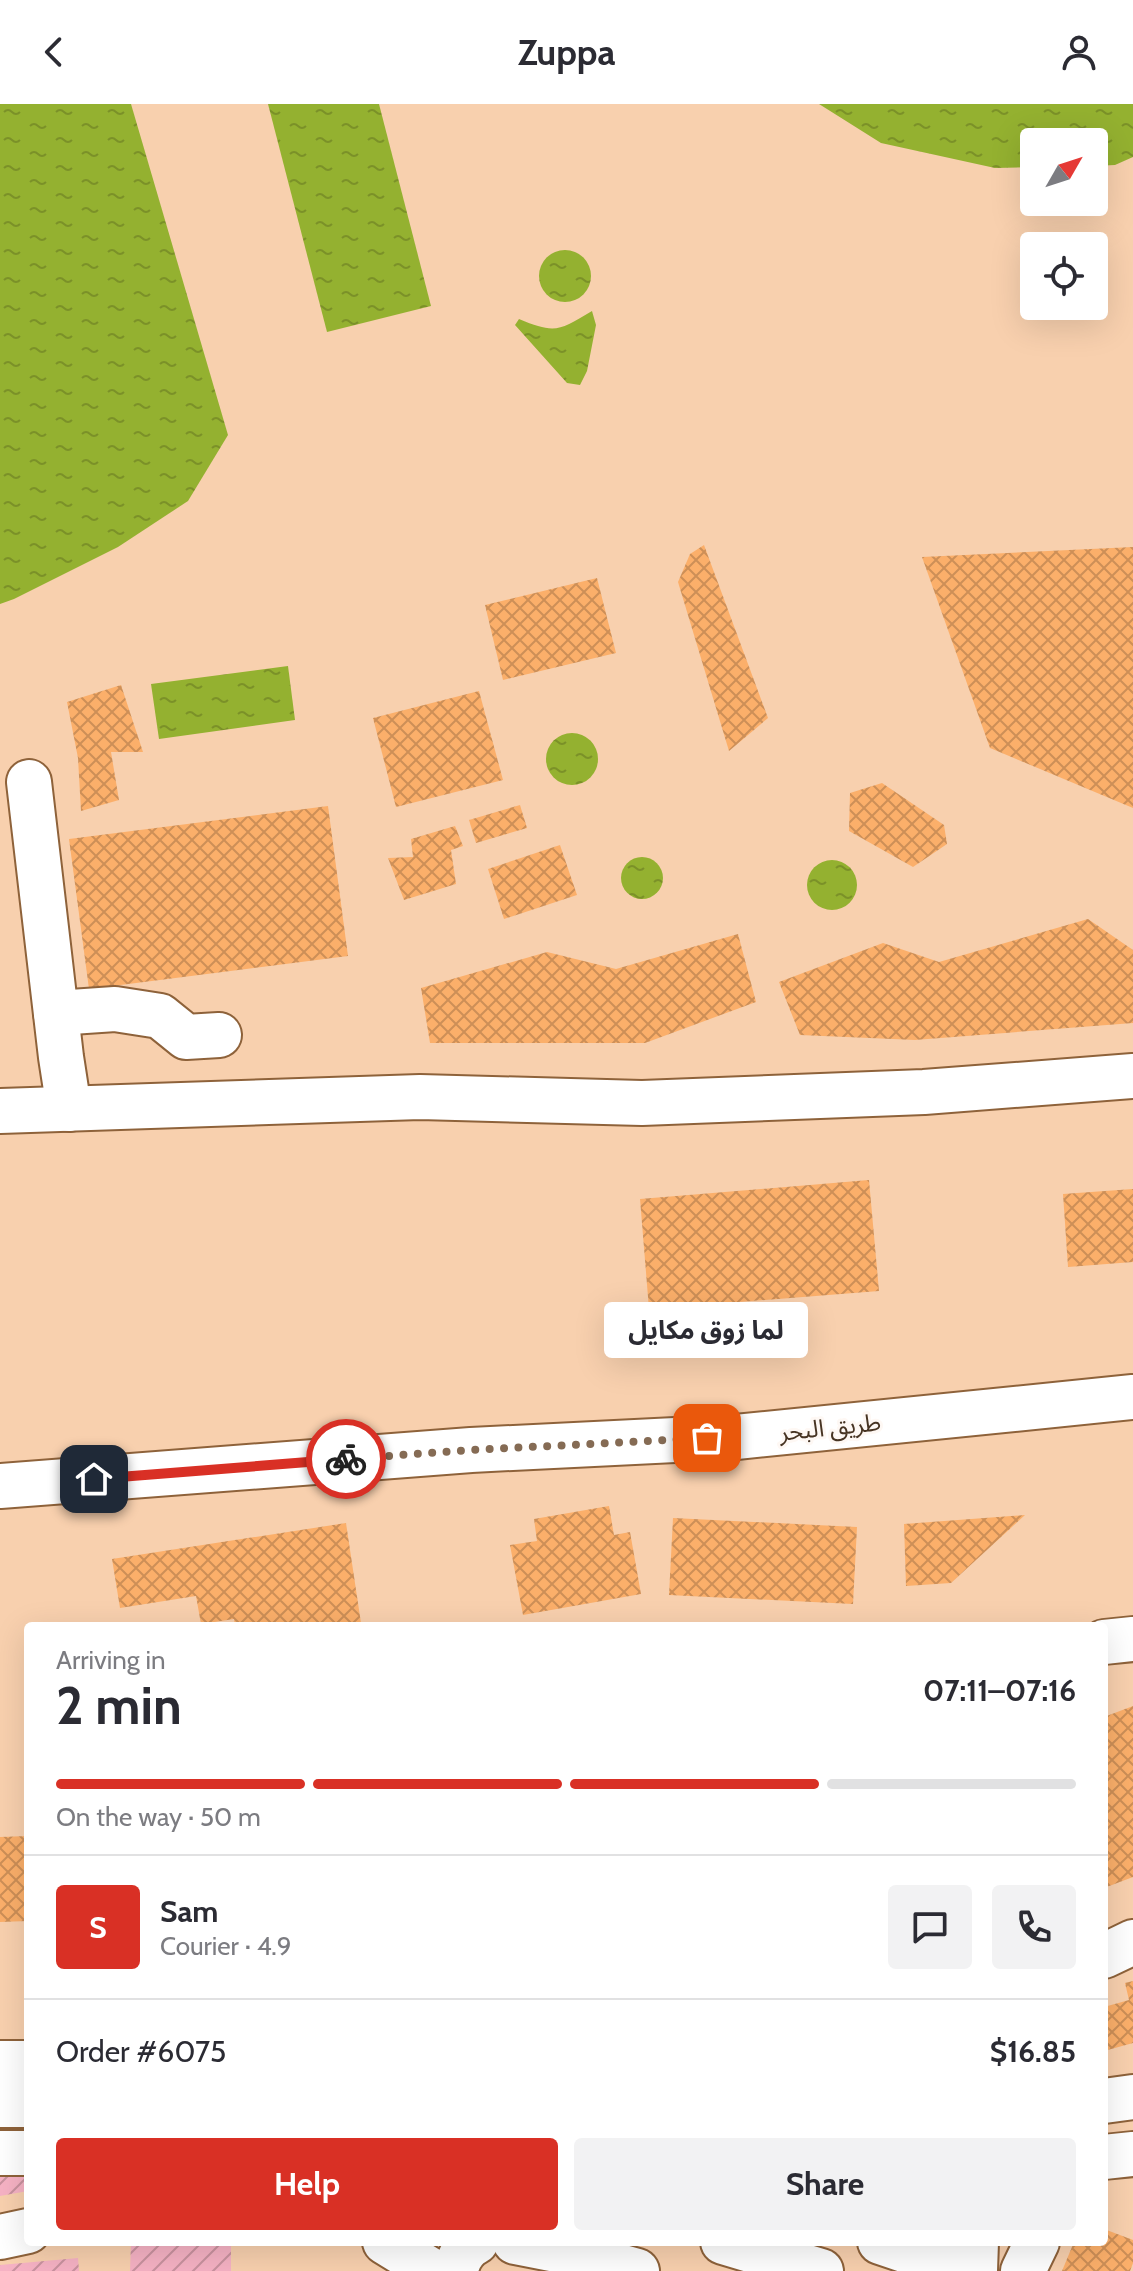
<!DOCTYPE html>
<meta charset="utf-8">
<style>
:root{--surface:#fff;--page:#f2f2f3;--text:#2b2b33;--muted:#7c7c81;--line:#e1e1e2;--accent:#d93025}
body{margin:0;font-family:Cabin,"Noto Sans Arabic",sans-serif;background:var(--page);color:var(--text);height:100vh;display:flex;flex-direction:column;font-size:30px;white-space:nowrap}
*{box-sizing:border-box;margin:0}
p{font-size:26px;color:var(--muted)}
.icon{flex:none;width:44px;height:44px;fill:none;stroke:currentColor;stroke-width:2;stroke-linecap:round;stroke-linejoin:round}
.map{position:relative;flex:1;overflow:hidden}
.sheet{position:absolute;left:24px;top:1518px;width:1084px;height:624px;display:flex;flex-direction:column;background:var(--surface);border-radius:8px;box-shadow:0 8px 32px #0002}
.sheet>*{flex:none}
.needle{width:52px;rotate:51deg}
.fabs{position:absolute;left:1020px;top:24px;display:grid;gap:16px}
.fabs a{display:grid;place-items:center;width:88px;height:88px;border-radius:8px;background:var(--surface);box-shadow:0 8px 32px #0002;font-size:40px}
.pin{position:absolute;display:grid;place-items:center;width:68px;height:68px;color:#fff;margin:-34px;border-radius:16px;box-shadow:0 4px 12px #0006}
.courier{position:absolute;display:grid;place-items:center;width:80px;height:80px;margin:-40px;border:6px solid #d93025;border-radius:50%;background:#fff;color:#222;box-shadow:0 2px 10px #0007}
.bubble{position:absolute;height:56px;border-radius:8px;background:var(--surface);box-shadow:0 8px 32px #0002;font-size:26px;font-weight:700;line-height:56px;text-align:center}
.overview em{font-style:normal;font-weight:700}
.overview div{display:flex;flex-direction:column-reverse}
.overview{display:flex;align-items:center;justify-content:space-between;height:136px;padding:0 32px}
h1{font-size:52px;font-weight:700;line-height:60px}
.bar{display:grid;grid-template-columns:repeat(4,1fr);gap:12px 8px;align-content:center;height:96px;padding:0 32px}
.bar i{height:10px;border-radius:6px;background:var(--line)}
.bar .active{background:var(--accent)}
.bar p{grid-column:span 4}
.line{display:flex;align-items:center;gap:20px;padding:0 32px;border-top:2px solid var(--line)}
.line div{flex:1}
.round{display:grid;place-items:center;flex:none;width:84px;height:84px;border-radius:8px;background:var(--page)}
.button{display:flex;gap:16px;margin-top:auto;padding:16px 32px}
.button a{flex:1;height:92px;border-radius:8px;background:var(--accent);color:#fff;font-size:32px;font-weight:700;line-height:92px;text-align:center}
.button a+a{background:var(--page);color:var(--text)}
header{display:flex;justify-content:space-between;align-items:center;height:104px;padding:0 32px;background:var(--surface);font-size:36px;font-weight:700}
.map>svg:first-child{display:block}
.garden{fill:url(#garden-furrows)}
.water{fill:url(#water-ripples)}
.building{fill:url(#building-cross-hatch)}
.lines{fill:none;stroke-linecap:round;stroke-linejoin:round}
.minor-casing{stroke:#8e623a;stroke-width:48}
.major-casing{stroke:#8e623a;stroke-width:48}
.highway-casing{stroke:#8e623a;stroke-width:48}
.minor{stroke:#fff;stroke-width:44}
.major{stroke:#fff;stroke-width:44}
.highway{stroke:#fff;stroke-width:44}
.done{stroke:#856b54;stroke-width:8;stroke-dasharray:0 14.4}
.route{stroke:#d93025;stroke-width:10}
.labels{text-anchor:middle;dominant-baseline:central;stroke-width:6;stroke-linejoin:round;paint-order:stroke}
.street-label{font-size:24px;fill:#473423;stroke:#fef8f4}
</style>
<header><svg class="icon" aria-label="back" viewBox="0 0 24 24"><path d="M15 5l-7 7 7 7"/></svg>Zuppa<svg class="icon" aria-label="person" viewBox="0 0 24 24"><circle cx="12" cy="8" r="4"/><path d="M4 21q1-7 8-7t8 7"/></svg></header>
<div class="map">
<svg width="1133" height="2167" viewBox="0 0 1133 2167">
<defs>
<pattern id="garden-furrows" width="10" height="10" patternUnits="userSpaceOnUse" patternTransform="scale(2)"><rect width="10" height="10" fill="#f6b2c4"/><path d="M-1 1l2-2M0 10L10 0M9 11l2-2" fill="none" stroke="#c9929f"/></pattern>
<pattern id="water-ripples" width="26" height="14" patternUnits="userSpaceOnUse" patternTransform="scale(2)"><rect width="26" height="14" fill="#94b130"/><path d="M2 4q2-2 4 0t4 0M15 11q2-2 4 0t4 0" fill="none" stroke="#7b9128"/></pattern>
<pattern id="building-cross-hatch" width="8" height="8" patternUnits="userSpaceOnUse" patternTransform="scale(2)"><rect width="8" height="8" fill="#fbaf6a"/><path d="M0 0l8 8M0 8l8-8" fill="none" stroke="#cd8f57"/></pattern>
</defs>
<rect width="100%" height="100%" fill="#f8d0ae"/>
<g class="garden">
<polygon points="0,2072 28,2073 28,2087 0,2092"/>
<polygon points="131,2138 231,2138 231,2167 130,2167"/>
<polygon points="78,2154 79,2167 0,2167 0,2161"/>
</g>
<g class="water">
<polygon points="0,0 131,0 228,331 188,397 118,443 14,495 0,500"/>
<polygon points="268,0 379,0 431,202 327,228"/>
<polygon points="819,0 1133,0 1133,53 1115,61 1094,62 1094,38 1034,38 1034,63 995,64 881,39"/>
<circle cx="565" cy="172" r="26"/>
<path d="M592,207L596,221L587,267L580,281L567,279L515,221L519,215C555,230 559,227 592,207Z"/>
<polygon points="288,562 295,616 159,635 151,580"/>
<circle cx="572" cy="655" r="26"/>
<circle cx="642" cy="774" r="21"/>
<circle cx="832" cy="781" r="25"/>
</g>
<g class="building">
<polygon points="704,441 768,614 729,647 678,478 690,450"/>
<polygon points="1133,443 1133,704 990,644 922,453"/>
<polygon points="597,474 616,549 503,576 485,501"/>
<polygon points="121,581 143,648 111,648 119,696 81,707 78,654 67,598"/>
<polygon points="479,587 503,676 396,703 373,614"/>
<polygon points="882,679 944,721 947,740 913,763 849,727 850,689"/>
<polygon points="520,701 527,724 476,739 469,716"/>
<polygon points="328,702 348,852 89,885 69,735"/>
<polygon points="455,722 463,742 451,746 456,780 404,796 388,754 413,753 411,735"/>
<polygon points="560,741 577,791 504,815 488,765"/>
<polygon points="1088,815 1133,846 1133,919 915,936 800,931 779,878 883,839 939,858"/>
<polygon points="738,830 756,898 645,939 430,939 421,884 547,848 616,865"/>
<polygon points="869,1076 879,1187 649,1205 640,1095"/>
<polygon points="1133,1085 1133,1158 1068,1163 1063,1090"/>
<polygon points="609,1402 614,1431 630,1428 641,1490 523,1511 510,1441 537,1437 534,1415"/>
<polygon points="1025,1411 951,1479 906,1482 904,1420"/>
<polygon points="673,1414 857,1423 853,1500 669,1491"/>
<polygon points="346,1419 361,1519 343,1522 235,1522 234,1515 201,1520 196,1492 120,1504 112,1455"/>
<polygon points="1133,1602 1133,1773 1104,1784 1104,1613"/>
<polygon points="28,1732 28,1817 0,1818 0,1733"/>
<polygon points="1133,1877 1133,1939 1104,1947 1104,1903 1129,1896 1125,1879"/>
<polygon points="1104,2125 1133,2136 1133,2159 1130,2167 1062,2167 1074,2138 1104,2138"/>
</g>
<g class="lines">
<defs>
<g id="minor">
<polyline points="29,678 61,953 69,1005"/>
<polyline points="56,909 115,905 160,912 186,933 219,931"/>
<polyline points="0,1007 420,993 642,999 924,988 1133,972"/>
<polyline points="1104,1538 1133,1535"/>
</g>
<g id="major">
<polyline points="0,1382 471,1346 736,1333 1133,1293"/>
<polyline points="1104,1852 1133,1838"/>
<polyline points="0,1959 28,1959"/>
<polyline points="1104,1997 1133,1993"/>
<polyline points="1104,2053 1133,2050"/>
<polyline points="0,2133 28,2127"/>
<polyline points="385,2138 432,2167"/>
<polyline points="515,2138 572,2149 637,2167"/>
<path d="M456,2167C458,2154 464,2144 476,2138"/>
<polyline points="975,2167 976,2138"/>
<polyline points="1023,2167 1037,2138"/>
</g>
<g id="highway">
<polyline points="0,2001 28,2001"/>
<polyline points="0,2049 28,2049"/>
<polyline points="723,2138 821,2167"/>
<polyline points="880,2138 967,2167"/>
</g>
</defs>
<use href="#minor" class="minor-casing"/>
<use href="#major" class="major-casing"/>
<use href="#highway" class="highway-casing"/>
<use href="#minor" class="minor"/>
<use href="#major" class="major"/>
<use href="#highway" class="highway"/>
</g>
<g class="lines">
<polyline class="done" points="346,1355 471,1346 707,1334"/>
<polyline class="route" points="94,1375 346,1355"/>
</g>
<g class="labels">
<g class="street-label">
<text transform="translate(830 1323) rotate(-6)">طريق البحر</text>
</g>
</g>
</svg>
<div class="fabs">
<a><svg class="needle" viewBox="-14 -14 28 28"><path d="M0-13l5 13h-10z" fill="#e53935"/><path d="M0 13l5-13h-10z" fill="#7c7c81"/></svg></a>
<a><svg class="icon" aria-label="locate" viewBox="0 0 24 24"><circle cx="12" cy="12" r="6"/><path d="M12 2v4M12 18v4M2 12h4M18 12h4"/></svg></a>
</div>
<div class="pin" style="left:707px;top:1334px;background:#ea580c"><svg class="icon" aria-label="bag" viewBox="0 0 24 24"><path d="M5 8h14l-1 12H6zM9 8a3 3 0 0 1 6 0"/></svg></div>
<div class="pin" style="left:94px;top:1375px;background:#1f2937"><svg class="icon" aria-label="home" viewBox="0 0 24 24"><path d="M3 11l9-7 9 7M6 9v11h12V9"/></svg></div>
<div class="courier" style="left:346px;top:1355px"><svg class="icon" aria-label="bike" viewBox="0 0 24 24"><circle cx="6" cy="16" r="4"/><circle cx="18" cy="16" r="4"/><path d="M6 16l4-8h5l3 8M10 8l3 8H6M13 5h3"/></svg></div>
<div class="bubble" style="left:604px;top:1198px;width:204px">لما زوق مكايل</div>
<section class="sheet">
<div class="overview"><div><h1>2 min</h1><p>Arriving in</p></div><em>07:11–07:16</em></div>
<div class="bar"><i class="active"></i><i class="active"></i><i class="active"></i><i></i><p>On the way · 50 m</p></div>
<div class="line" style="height:144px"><b class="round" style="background:var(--accent);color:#fff">S</b><div><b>Sam</b><p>Courier · 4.9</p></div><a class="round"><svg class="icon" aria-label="chat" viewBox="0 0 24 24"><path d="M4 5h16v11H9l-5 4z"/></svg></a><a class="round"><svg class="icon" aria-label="phone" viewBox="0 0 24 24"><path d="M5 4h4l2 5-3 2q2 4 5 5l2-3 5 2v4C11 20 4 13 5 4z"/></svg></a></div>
<div class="line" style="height:104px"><div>Order #6075</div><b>$16.85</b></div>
<div class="button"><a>Help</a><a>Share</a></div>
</section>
</div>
